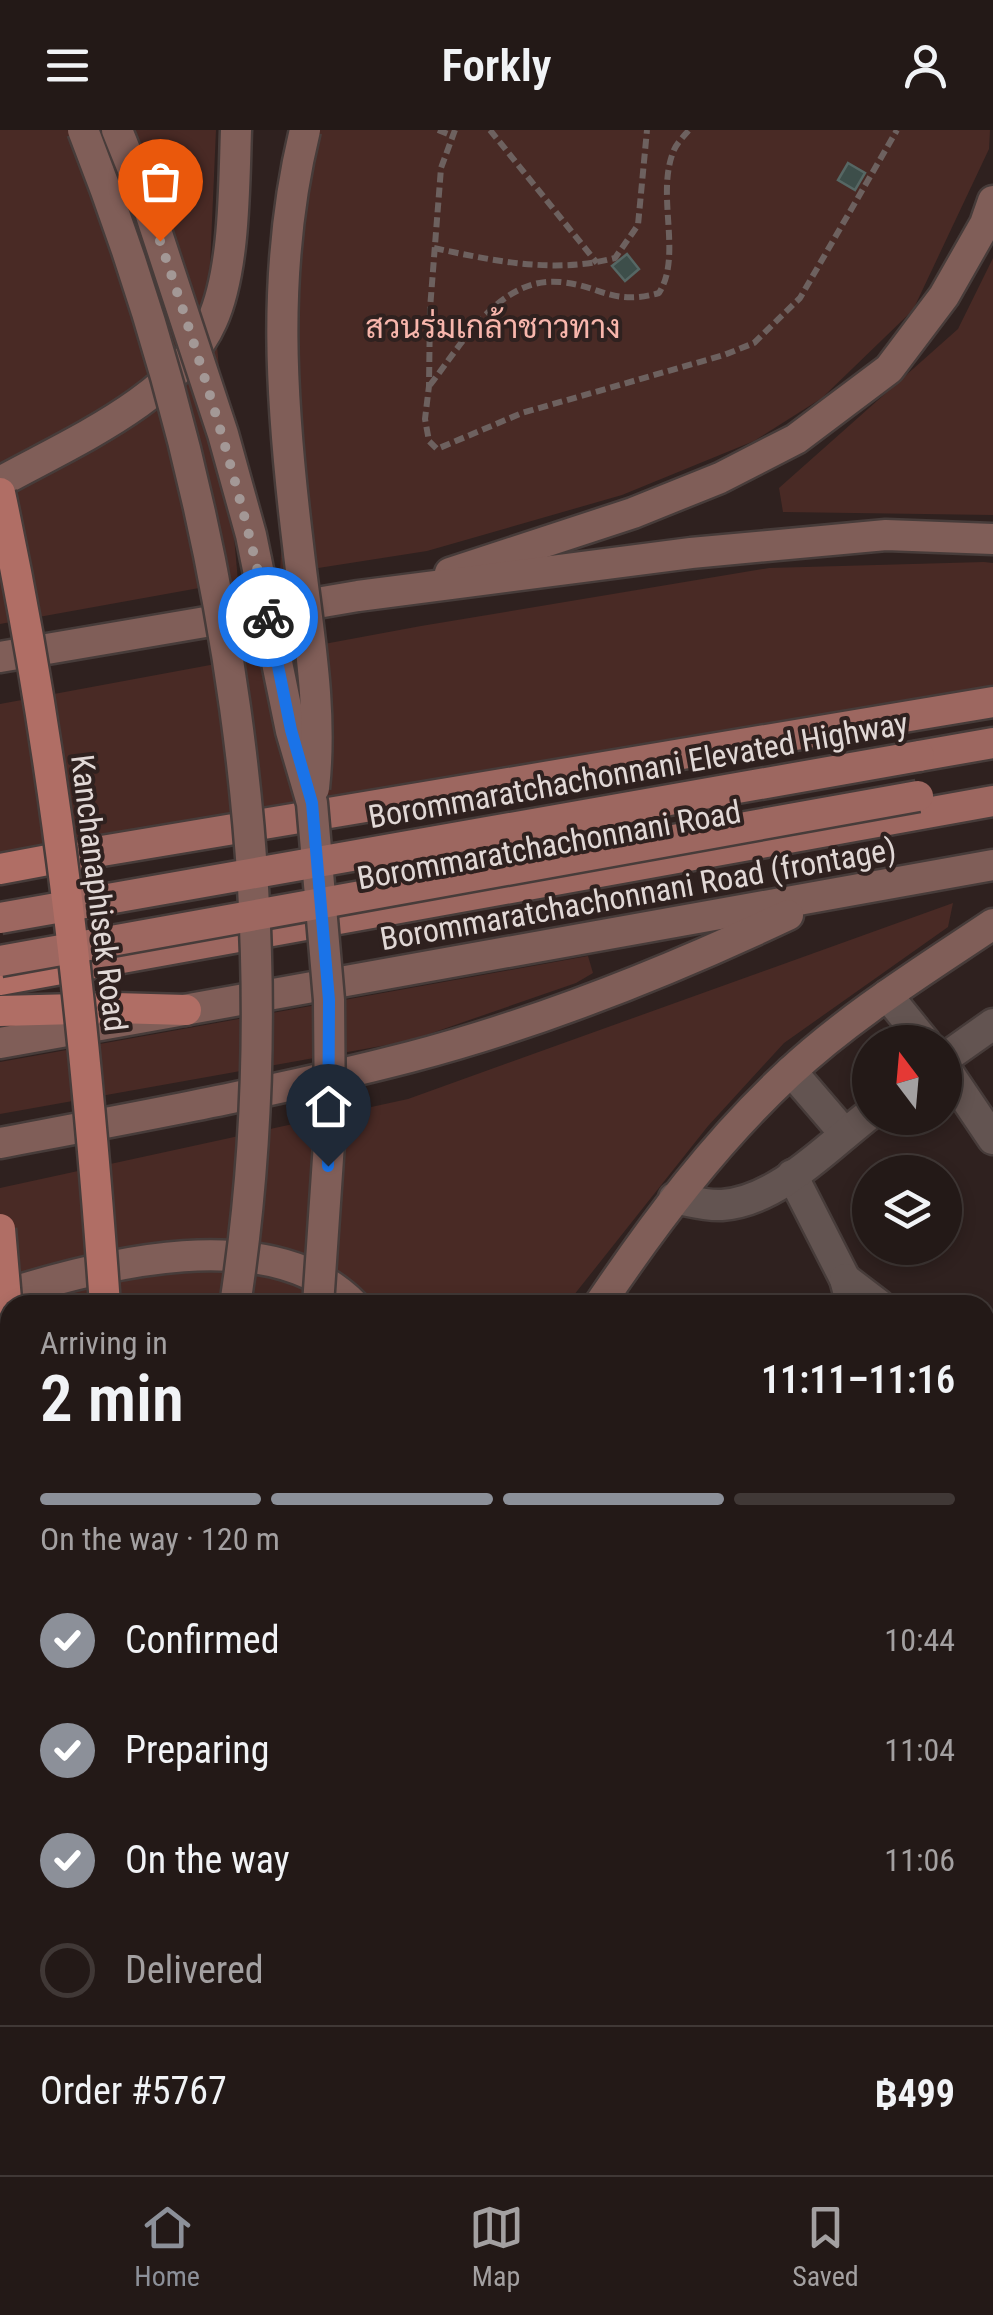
<!DOCTYPE html>
<meta charset="utf-8">
<style>
:root{--surface:#231917;--page:#2b2220;--text:#f1f3f6;--muted:#a3a0a1;--line:#403836;--accent:#8c9099}
body{margin:0;font-family:"Roboto Condensed",Sarabun,sans-serif;background:var(--page);color:var(--text);height:100vh;display:flex;flex-direction:column;font-size:38px;white-space:nowrap}
*{box-sizing:border-box;margin:0}
p{font-size:32px;color:var(--muted)}
.icon{flex:none;width:55px;height:55px;fill:none;stroke:currentColor;stroke-width:2;stroke-linecap:round;stroke-linejoin:round}
.map{position:relative;flex:1;overflow:hidden}
.drawer{position:absolute;left:0px;top:1165px;width:995px;height:880px;display:flex;flex-direction:column;background:var(--surface);border-radius:30px 30px 0 0;box-shadow:0 5px 15px #0003,0 0 0 2px var(--line)}
.drawer>*{flex:none}
.needle{width:65px;rotate:344deg}
.fabs{position:absolute;left:852px;top:895px;display:grid;gap:20px}
.fabs a{display:grid;place-items:center;width:110px;height:110px;border-radius:50%;background:var(--surface);box-shadow:0 5px 15px #0003,0 0 0 2px var(--line);font-size:50px}
.pin{position:absolute;display:grid;place-items:center;width:85px;height:85px;color:#fff;margin:-102px -42px;border-radius:50% 50% 50% 0;rotate:-45deg;box-shadow:0 0 10px #0007}
.pin .icon{rotate:45deg}
.courier{position:absolute;display:grid;place-items:center;width:100px;height:100px;margin:-50px;border:8px solid #1a73e8;border-radius:50%;background:#fff;color:#222;box-shadow:0 2px 12px #0007}
.overview em{font-style:normal;font-weight:600}
.overview div{display:flex;flex-direction:column-reverse}
.overview{display:flex;align-items:center;justify-content:space-between;height:170px;padding:0 40px}
h1{font-size:65px;font-weight:600;line-height:75px}
.bar{display:grid;grid-template-columns:repeat(4,1fr);gap:15px 10px;align-content:center;height:120px;padding:0 40px}
.bar i{height:12px;border-radius:8px;background:var(--line)}
.bar .current{background:var(--accent)}
.bar p{grid-column:span 4}
.line{display:flex;align-items:center;gap:25px;padding:0 40px;border-top:2px solid var(--line)}
.line div{flex:1}
ol{padding:0 40px;list-style:none}
li{display:flex;align-items:center;gap:30px;height:110px}
li p{margin-inline-start:auto}
li .icon{padding:10px;border-radius:50%;background:var(--accent);color:#fff;stroke-width:4}
li:last-child{color:var(--muted)}
li i{width:55px;height:55px;border:5px solid var(--line);border-radius:50%}
header{display:flex;justify-content:space-between;align-items:center;height:130px;padding:0 40px;background:var(--surface);font-size:45px;font-weight:600}
.tabs{display:flex;justify-content:space-around;align-items:center;height:140px;border-top:2px solid var(--line);background:var(--surface);font-size:28px;color:var(--muted)}
.tabs a{display:grid;justify-items:center;gap:5px}
.tabs .current{color:var(--accent)}
.map>svg:first-child{display:block}
.green{fill:#492a25}
.lines{fill:none;stroke-linecap:round;stroke-linejoin:round}
.river{stroke:#85534c;stroke-width:58}
.building{fill:#3d4e4a;stroke:#566764;stroke-width:2.5}
.minor-casing{stroke:#473c3a;stroke-width:35}
.secondary-casing{stroke:#473c3a;stroke-width:35}
.primary-casing{stroke:#473c3a;stroke-width:35}
.trunk-casing{stroke:#473c3a;stroke-width:35}
.path{stroke:#6d615f;stroke-width:6;stroke-dasharray:10 5;stroke-linecap:butt}
.minor{stroke:#635451;stroke-width:30}
.secondary{stroke:#805e58;stroke-width:30}
.primary{stroke:#9d6760;stroke-width:30}
.trunk{stroke:#b06e65;stroke-width:30}
.secondary-bridge-casing{stroke:#473c3a;stroke-width:35;stroke-linecap:butt}
.primary-bridge-casing{stroke:#473c3a;stroke-width:35;stroke-linecap:butt}
.trunk-bridge-casing{stroke:#473c3a;stroke-width:35;stroke-linecap:butt}
.secondary-bridge{stroke:#805e58;stroke-width:30}
.primary-bridge{stroke:#9d6760;stroke-width:30}
.trunk-bridge{stroke:#b06e65;stroke-width:30}
.done{stroke:#a39896;stroke-width:10;stroke-dasharray:0 18}
.route{stroke:#1a73e8;stroke-width:12}
.labels{text-anchor:middle;dominant-baseline:central;stroke-width:8;stroke-linejoin:round;paint-order:stroke}
.park-label{font-size:32px;fill:#f8b6ac;stroke:#2f211f}
.street-label{font-size:32px;fill:#e1d8d6;stroke:#2f211f}
</style>
<header><svg class="icon" aria-label="menu" viewBox="0 0 24 24"><path d="M4 6h16M4 12h16M4 18h16"/></svg>Forkly<svg class="icon" aria-label="person" viewBox="0 0 24 24"><circle cx="12" cy="8" r="4"/><path d="M4 21q1-7 8-7t8 7"/></svg></header>
<div class="map">
<svg width="993" height="2045" viewBox="0 0 993 2045">
<rect width="100%" height="100%" fill="#2f211f"/>
<g class="green">
<polygon points="0,0 216,0 210,137 238,451 0,494"/>
<polygon points="315,0 990,0 989,19 913,180 822,268 754,311 622,365 427,421 280,444 298,77"/>
<polygon points="993,128 993,385 783,382 779,358 958,199"/>
<polygon points="984,432 993,433 993,559 0,734 0,574 421,496 769,438"/>
<polygon points="953,773 948,797 784,913 708,996 566,1175 10,1175 10,2035 391,2035 391,2045 0,2045 0,1058 408,969"/>
<polygon points="588,826 593,843 576,853 409,911 0,984 0,932"/>
</g>
<g class="lines">
<g class="river">
<polyline points="985,2026 993,2024"/>
<polyline points="876,2045 932,2035"/>
</g>
</g>
<g class="building">
<polygon points="848,33 865,43 855,60 838,50"/>
<polygon points="627,124 639,139 625,151 612,136"/>
</g>
<g class="lines">
<defs>
<g id="minor">
<polyline points="887,865 925,912"/>
<polyline points="945,928 993,894"/>
<polyline points="945,938 993,1009"/>
<polyline points="791,941 845,1004"/>
<polyline points="792,1045 845,1149 852,1175"/>
<path d="M674,1068C690,1071 706,1076 722,1075C778,1071 828,1016 870,984"/>
<polyline points="845,1149 879,1175"/>
<polyline points="985,1348 993,1369"/>
<polyline points="985,1843 993,1843"/>
<polyline points="985,1954 993,1953"/>
</g>
<g id="secondary">
<path d="M0,352C70,313 178,268 212,191C235,140 234,56 236,0"/>
<polyline points="450,443 633,383 720,348 796,309 889,239 944,166 985,94 993,71"/>
<polyline points="0,527 358,466 691,423 886,405 993,409"/>
<polyline points="0,913 993,735"/>
<path d="M0,1013C137,987 275,962 410,927C540,893 667,842 788,785"/>
<path d="M0,1166C101,1134 270,1089 354,1175"/>
<path d="M599,1175C655,1092 715,1012 788,944C850,886 923,841 993,794"/>
<polyline points="0,1729 10,1718"/>
<polyline points="285,2035 286,2045"/>
<polyline points="412,2045 412,2035"/>
</g>
<g id="primary">
<polyline points="919,626 993,613"/>
<polyline points="48,730 993,572"/>
<polyline points="61,839 993,671"/>
</g>
<g id="trunk">
<polyline points="0,739 48,730"/>
<polyline points="0,850 61,839"/>
<polyline points="0,881 115,878 186,880"/>
<polyline points="75,2035 77,2045"/>
<polyline points="202,2035 204,2045"/>
</g>
</defs>
<use href="#minor" class="minor-casing"/>
<use href="#secondary" class="secondary-casing"/>
<use href="#primary" class="primary-casing"/>
<use href="#trunk" class="trunk-casing"/>
<g class="path">
<polyline points="438,0 453,6"/>
<polyline points="455,0 441,38 430,179 429,256 425,289 429,311 437,319 522,283 724,225 754,213 800,168 897,0"/>
<polyline points="490,0 597,133"/>
<path d="M434,118C494,131 555,144 615,128L638,95L647,0"/>
<path d="M430,255C461,215 500,146 560,152C602,156 612,176 659,163C683,125 655,64 674,20C677,13 684,6 689,0"/>
</g>
<use href="#minor" class="minor"/>
<use href="#secondary" class="secondary"/>
<use href="#primary" class="primary"/>
<use href="#trunk" class="trunk"/>
<defs>
<g id="secondary-bridge">
<path d="M83,0C226,364 295,786 235,1175"/>
<polyline points="117,0 150,82 223,304 251,405 291,601 312,673 329,870 330,999 318,1175"/>
<path d="M305,0C271,139 281,275 298,415C307,496 323,576 314,658"/>
</g>
<g id="primary-bridge">
<polyline points="0,788 919,626"/>
<polyline points="0,831 918,666"/>
</g>
<g id="trunk-bridge">
<path d="M0,363C57,630 86,903 105,1175"/>
<polyline points="0,1099 10,1217"/>
</g>
</defs>
<use href="#secondary-bridge" class="secondary-bridge-casing"/>
<use href="#primary-bridge" class="primary-bridge-casing"/>
<use href="#trunk-bridge" class="trunk-bridge-casing"/>
<use href="#secondary-bridge" class="secondary-bridge"/>
<use href="#primary-bridge" class="primary-bridge"/>
<use href="#trunk-bridge" class="trunk-bridge"/>
</g>
<g class="lines">
<path class="done" d="M160,111C202,235 241,359 268,487"/>
<polyline class="route" points="268,487 291,600 312,673 329,870 328,1036"/>
</g>
<g class="labels">
<g class="park-label">
<text x="493" y="197">สวนร่มเกล้าชาวทาง</text>
</g>
<g class="street-label">
<text transform="translate(638 640) rotate(-10)">Borommaratchachonnani Elevated Highway</text>
<text transform="translate(549 715) rotate(-10)">Borommaratchachonnani Road</text>
<text transform="translate(99 763) rotate(83)">Kanchanaphisek Road</text>
<text transform="translate(638 764) rotate(-10)">Borommaratchachonnani Road (frontage)</text>
</g>
</g>
</svg>
<div class="fabs">
<a><svg class="needle" viewBox="-14 -14 28 28"><path d="M0-13l5 13h-10z" fill="#e53935"/><path d="M0 13l5-13h-10z" fill="#a3a0a1"/></svg></a>
<a><svg class="icon" aria-label="layers" viewBox="0 0 24 24"><path d="M12 4l9 5-9 5-9-5zM3 14l9 5 9-5"/></svg></a>
</div>
<div class="pin" style="left:160px;top:111px;background:#ea580c"><svg class="icon" aria-label="bag" viewBox="0 0 24 24"><path d="M5 8h14l-1 12H6zM9 8a3 3 0 0 1 6 0"/></svg></div>
<div class="pin" style="left:328px;top:1036px;background:#1f2937"><svg class="icon" aria-label="home" viewBox="0 0 24 24"><path d="M3 11l9-7 9 7M6 9v11h12V9"/></svg></div>
<div class="courier" style="left:268px;top:487px"><svg class="icon" aria-label="bike" viewBox="0 0 24 24"><circle cx="6" cy="16" r="4"/><circle cx="18" cy="16" r="4"/><path d="M6 16l4-8h5l3 8M10 8l3 8H6M13 5h3"/></svg></div>
<section class="drawer">
<div class="overview"><div><h1>2 min</h1><p>Arriving in</p></div><em>11:11–11:16</em></div>
<div class="bar"><i class="current"></i><i class="current"></i><i class="current"></i><i></i><p>On the way · 120 m</p></div>
<ol>
<li><svg class="icon" aria-label="check" viewBox="0 0 24 24"><path d="M5 12l5 5 9-10"/></svg>Confirmed<p>10:44</p></li>
<li><svg class="icon" aria-label="check" viewBox="0 0 24 24"><path d="M5 12l5 5 9-10"/></svg>Preparing<p>11:04</p></li>
<li><svg class="icon" aria-label="check" viewBox="0 0 24 24"><path d="M5 12l5 5 9-10"/></svg>On the way<p>11:06</p></li>
<li><i></i>Delivered</li>
</ol>
<div class="line" style="height:130px"><div>Order #5767</div><b>฿499</b></div>
</section>
</div>
<nav class="tabs">
<a class="current"><svg class="icon" aria-label="home" viewBox="0 0 24 24"><path d="M3 11l9-7 9 7M6 9v11h12V9"/></svg>Home</a>
<a><svg class="icon" aria-label="map" viewBox="0 0 24 24"><path d="M3 6l6-2 6 2 6-2v14l-6 2-6-2-6 2zM9 4v14M15 6v14"/></svg>Map</a>
<a><svg class="icon" aria-label="saved" viewBox="0 0 24 24"><path d="M7 4h10v16l-5-4-5 4z"/></svg>Saved</a>
</nav>
